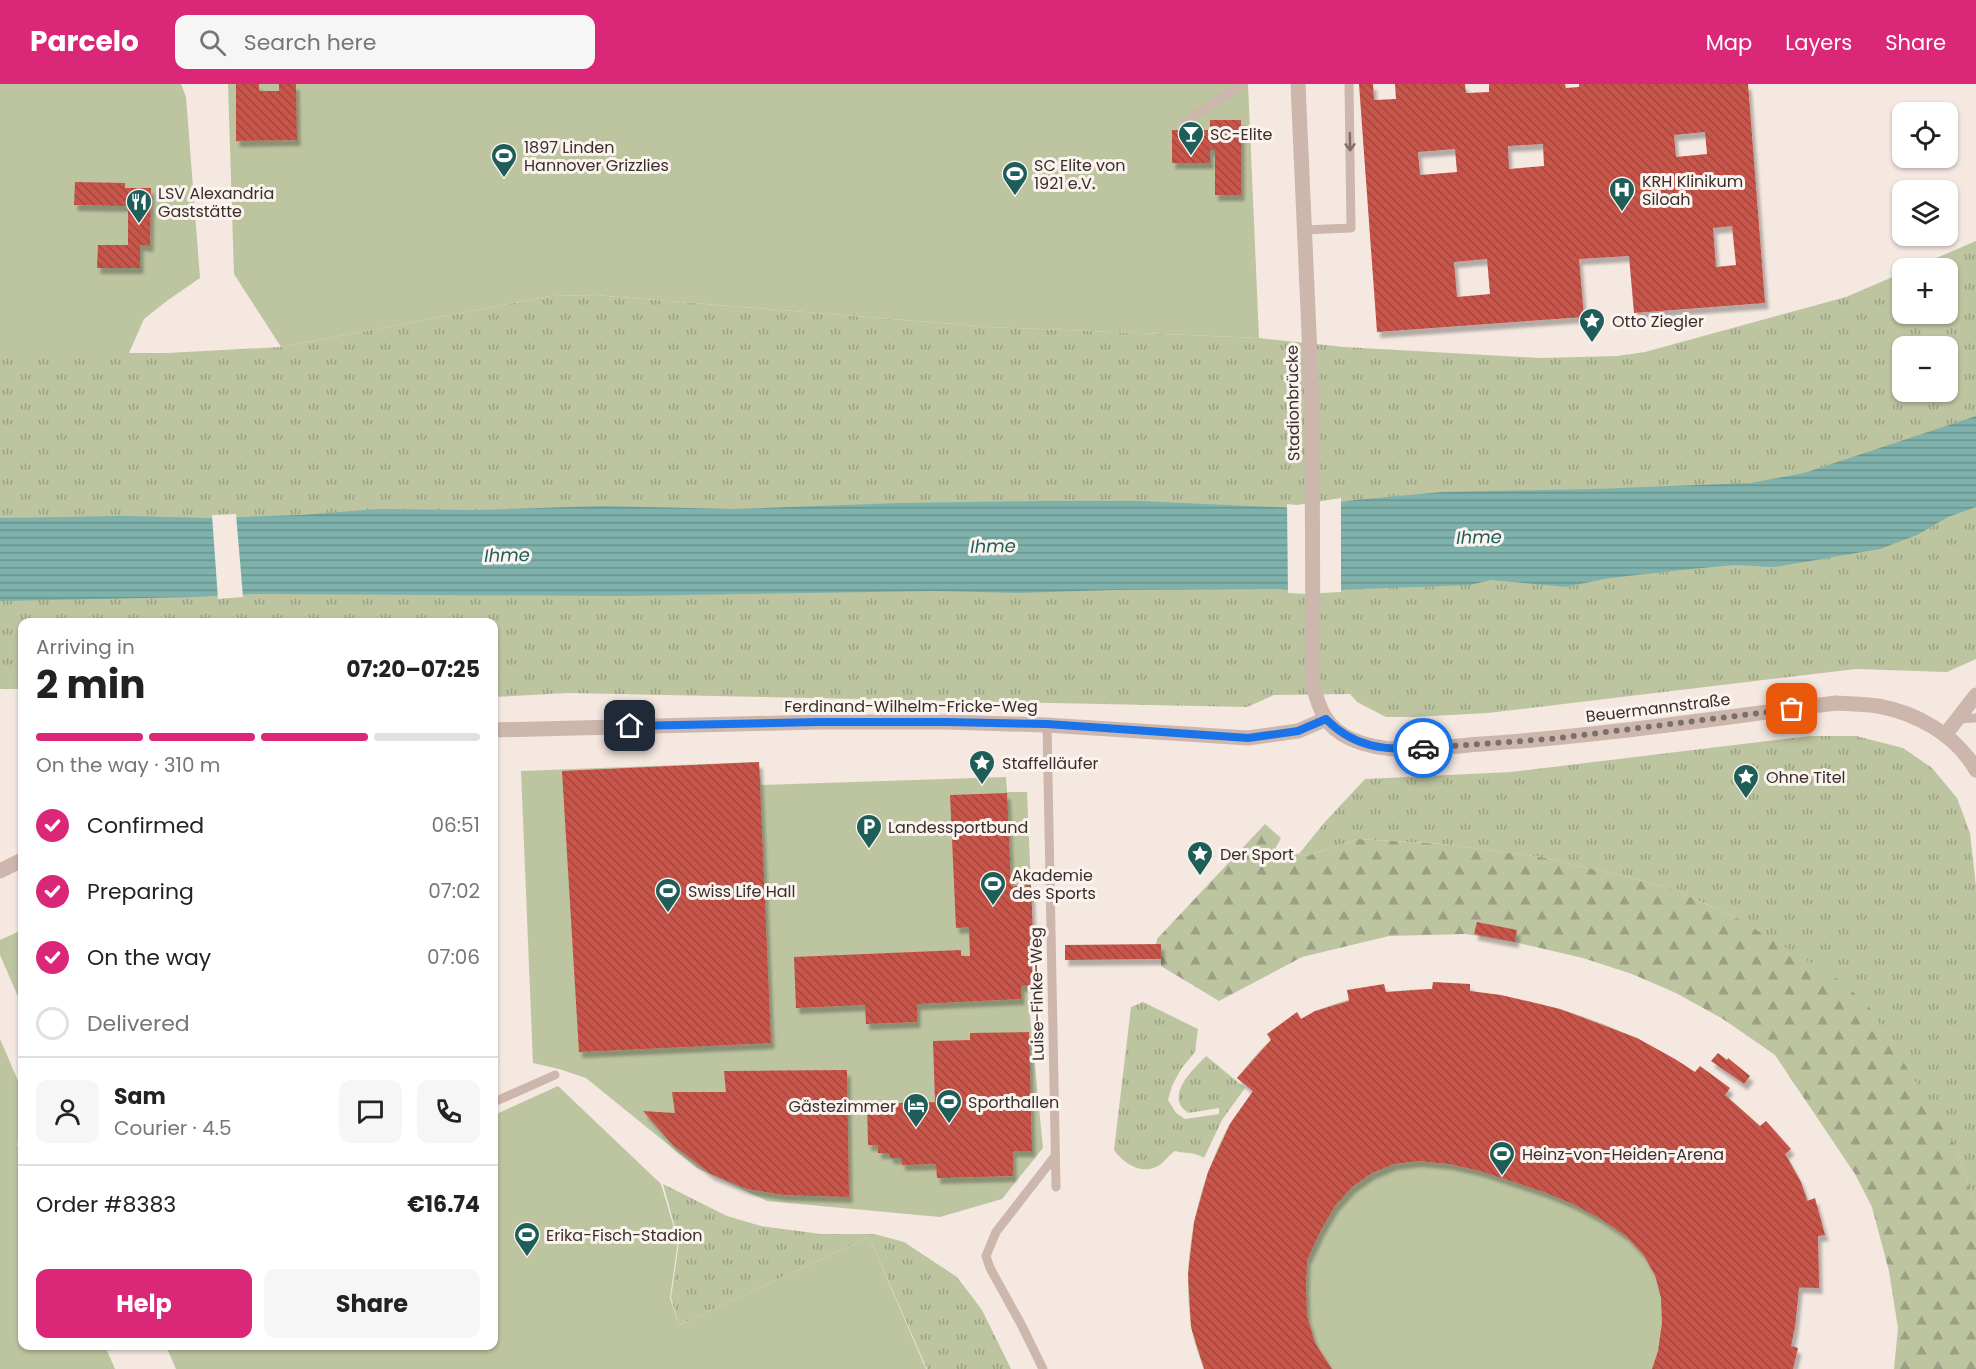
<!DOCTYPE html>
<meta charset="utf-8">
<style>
:root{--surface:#fff;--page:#f6f6f6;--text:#222;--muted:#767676;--line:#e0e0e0;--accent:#db2777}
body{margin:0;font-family:Poppins,sans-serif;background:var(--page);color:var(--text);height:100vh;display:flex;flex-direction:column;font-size:22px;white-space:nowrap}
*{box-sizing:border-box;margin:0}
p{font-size:20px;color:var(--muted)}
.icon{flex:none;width:33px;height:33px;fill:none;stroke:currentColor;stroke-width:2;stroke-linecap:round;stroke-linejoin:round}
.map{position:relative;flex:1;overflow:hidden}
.sheet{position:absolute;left:18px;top:534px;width:480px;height:732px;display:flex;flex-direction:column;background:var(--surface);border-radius:12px;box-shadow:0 2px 4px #0004}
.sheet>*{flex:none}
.buttons{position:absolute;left:1892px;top:18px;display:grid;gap:12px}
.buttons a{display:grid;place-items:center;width:66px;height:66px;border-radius:12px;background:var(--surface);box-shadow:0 2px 4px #0004;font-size:30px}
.pin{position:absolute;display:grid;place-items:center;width:51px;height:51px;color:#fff;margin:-26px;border-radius:12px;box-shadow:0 3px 9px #0006}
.courier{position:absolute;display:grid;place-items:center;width:60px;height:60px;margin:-30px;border:4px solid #1a73e8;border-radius:50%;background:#fff;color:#222;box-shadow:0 2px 8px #0007}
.summary em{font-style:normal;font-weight:700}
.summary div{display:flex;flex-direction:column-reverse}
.summary{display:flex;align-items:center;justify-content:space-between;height:102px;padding:0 18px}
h1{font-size:39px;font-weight:700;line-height:45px}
.bar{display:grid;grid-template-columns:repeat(4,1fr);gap:9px 6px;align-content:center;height:72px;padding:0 18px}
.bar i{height:8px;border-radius:4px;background:var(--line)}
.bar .selected{background:var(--accent)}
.bar p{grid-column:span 4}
.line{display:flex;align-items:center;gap:15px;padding:0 18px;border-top:2px solid var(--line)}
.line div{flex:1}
.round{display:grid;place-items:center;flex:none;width:63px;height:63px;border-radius:12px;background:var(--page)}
ol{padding:0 18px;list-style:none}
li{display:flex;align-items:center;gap:18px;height:66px}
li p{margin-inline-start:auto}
li .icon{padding:6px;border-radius:50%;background:var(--accent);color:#fff;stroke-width:4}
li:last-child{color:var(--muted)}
li i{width:33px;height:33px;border:3px solid var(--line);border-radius:50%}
.button{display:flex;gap:12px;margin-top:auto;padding:12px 18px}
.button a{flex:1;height:69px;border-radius:12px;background:var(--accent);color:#fff;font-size:24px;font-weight:700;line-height:69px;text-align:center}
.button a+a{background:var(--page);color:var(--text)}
header{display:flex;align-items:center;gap:36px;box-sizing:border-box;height:84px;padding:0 30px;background:var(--accent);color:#fff}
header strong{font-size:28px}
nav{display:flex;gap:33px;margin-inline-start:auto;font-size:21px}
.search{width:420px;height:54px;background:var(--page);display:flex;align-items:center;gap:15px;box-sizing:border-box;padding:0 21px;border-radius:12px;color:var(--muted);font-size:22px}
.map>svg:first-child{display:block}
.grass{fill:url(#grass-tufts);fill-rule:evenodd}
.forest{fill:url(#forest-firs)}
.pitch{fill:#bdc4a0}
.water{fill:url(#water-rules)}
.pier{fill:#f4e8e1}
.building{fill:url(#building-back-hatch);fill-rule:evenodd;filter:url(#shadow)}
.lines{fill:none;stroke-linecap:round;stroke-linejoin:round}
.service{stroke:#cdb6ac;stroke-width:9}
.minor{stroke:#cdb6ac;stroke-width:15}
.tertiary{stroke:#cdb6ac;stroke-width:15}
.oneway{stroke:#7d6b65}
.done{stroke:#7c6e6b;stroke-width:6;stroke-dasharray:0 10.8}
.route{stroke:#1a73e8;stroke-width:8}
.labels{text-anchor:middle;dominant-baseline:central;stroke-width:6;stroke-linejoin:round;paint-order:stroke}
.poi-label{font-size:16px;fill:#3b2d2b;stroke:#fbf3ee;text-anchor:start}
.street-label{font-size:16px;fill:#3b2d2b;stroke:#fbf3ee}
.water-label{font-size:18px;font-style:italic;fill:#1f5e58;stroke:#fbf3ee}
</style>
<header>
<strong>Parcelo</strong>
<div class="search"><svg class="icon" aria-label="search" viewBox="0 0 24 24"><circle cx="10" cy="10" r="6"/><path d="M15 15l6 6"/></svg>Search here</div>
<nav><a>Map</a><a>Layers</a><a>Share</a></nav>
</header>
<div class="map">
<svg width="1976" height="1285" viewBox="0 0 1976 1285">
<defs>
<pattern id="grass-tufts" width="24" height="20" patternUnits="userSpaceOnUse" patternTransform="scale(1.5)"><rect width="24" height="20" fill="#bdc4a0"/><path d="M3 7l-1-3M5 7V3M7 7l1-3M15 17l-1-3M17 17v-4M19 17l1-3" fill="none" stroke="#9ba083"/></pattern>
<pattern id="forest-firs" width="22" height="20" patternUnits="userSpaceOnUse" patternTransform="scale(1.5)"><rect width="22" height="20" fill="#bdc4a0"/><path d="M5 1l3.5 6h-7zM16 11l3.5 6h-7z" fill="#9ba083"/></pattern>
<pattern id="water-rules" width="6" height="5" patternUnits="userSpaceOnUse" patternTransform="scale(1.5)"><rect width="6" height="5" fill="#7fb2ac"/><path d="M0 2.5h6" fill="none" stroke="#69918c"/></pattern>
<pattern id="building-back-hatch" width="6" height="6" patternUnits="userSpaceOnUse" patternTransform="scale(1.5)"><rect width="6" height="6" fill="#c8554a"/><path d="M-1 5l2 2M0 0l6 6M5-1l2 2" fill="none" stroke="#a4473e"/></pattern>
<filter id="shadow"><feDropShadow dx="3.5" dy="6" stdDeviation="1.5" flood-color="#0004"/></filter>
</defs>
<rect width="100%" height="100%" fill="#f4e8e1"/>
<g class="grass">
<path d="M1976,157V575L1947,588L1856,585L1488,629L1414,633H1386L1357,618L1350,610L1274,611L1247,623L568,609L494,613V538H22V605H0V269H167L281,263L551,212L595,211L990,243L1259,254L1344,263L1541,274L1617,272L1645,268L1846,213L1902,189V230H1947V184H1913ZM1902,262H1947V308H1902Z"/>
<polygon points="1810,652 1856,652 1903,664 1932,684 1957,714 1970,749 1976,803 1976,1128 1959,1068 1737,834 1675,806 1639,796 1541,773 1443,760 1358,755 1307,772 1299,770 1324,739 1365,695 1511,688"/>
<path d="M1143,918L1198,945L1195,968L1181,985L1172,1002L1168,1016L1176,1029L1185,1035L1219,1030V1024L1188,1029C1185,1026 1180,1023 1179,1017C1176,1000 1196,983 1206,972L1245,1004L1222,1036L1204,1074C1192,1067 1188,1070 1175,1067C1169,1071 1166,1076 1161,1080C1144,1093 1124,1080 1114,1066L1131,923Z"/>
<polygon points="663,1100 727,1132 761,1142 821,1150 874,1150 904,1158 957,1193 982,1226 1011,1285 927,1285 869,1153 679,1241 671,1214 679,1158"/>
</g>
<polygon class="forest" points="1265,740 1281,754 1275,765 1307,772 1358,755 1443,760 1541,773 1639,796 1675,806 1737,834 1839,896 1868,921 1959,1068 1976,1128 1976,1285 1894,1285 1898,1244 1889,1187 1872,1123 1855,1090 1775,971 1723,935 1676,909 1632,890 1583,874 1519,859 1466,850 1389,852 1302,873 1219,917 1161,882 1161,860 1156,860 1157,855"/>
<g class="pitch">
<polygon points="0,0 181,0 186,13 200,194 168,216 144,235 129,269 0,269"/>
<polygon points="228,0 1248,0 1259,254 990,243 595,211 551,212 281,263 234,190"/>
<polygon points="759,678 761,701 1006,693 1007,708 1027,708 1035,901 1027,902 1043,1064 1002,1115 940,1133 767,1117 697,1084 586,994 559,985 533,979 521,687"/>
<polygon points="22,846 22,922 0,871 0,856"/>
<path d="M1427,905C1545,907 1664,951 1750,1033C1765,1047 1782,1063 1792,1081C1814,1121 1820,1158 1819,1204H1799L1795,1243L1785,1285H1204C1199,1271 1193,1256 1191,1241C1181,1173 1197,1102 1229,1041C1236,1030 1245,1019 1253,1007L1237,994C1248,981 1258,967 1271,956C1315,918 1370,907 1427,905Z"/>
<polygon points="0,955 22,1006 22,1053 17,1060 22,1072 22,1262 105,1262 115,1285 0,1285"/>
<polygon points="558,1002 661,1100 678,1157 670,1214 679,1241 869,1153 926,1285 176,1285 166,1262 494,1262 494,1031"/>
</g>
<polygon class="water" points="1976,332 1976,423 1948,433 1917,451 1880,465 1775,483 1734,481 1691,485 1610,494 1565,503 1491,496 1470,501 1306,507 1280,505 1114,506 1019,509 935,507 625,512 254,510 193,513 0,517 0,434 124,432 210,434 300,431 378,425 476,426 601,422 735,425 898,419 1045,417 1140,417 1297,424 1355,416 1442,408 1594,405 1751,399 1804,389"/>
<g class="pier">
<polygon points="1341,414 1341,508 1306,510 1288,509 1287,420 1297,421"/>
<polygon points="236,430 243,513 218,515 212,431"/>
</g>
<g class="building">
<polygon points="236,0 259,0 259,7 279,7 279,0 296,0 297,56 236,57"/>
<path d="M1359,0H1373L1374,16L1396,15L1395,0H1465L1466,9L1489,8V0H1565L1566,4L1579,3V0H1748L1765,219L1634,229L1629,172L1579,175L1584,233L1377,248ZM1705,48L1707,70L1676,73L1674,51ZM1543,60L1544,82L1509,85L1508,62ZM1455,65L1457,88L1420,91L1418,68ZM1732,142L1736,181L1716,183L1713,144ZM1487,175L1490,210L1457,213L1454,178Z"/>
<polygon points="1210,36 1241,36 1241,111 1215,111 1215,66 1210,66 1210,79 1172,79 1172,46 1210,46"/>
<polygon points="75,98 125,99 125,104 151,104 150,162 140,161 140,184 97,184 98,161 128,161 128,122 74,121"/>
<polygon points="759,678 771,959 579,968 562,687"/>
<polygon points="1007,709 1011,802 1031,801 1035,901 1021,902 1021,915 917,920 917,938 866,940 865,921 796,924 794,873 961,866 961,872 970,872 969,843 956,844 950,711"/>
<polygon points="1477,838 1517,846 1515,858 1474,850"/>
<polygon points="1161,860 1161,875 1065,876 1065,861"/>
<polygon points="1433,898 1470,900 1470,907 1501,911 1560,925 1637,954 1675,975 1695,988 1700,982 1730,1004 1725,1011 1760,1042 1766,1037 1791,1065 1785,1070 1801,1098 1807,1117 1815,1114 1825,1151 1818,1152 1819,1204 1799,1203 1795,1243 1791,1262 1798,1264 1793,1285 1652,1285 1658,1267 1662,1239 1661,1214 1655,1191 1643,1170 1626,1152 1601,1135 1573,1120 1544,1108 1480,1087 1449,1080 1419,1077 1394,1080 1372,1089 1352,1103 1335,1122 1321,1146 1307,1176 1306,1202 1307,1232 1315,1259 1332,1285 1204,1285 1191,1243 1188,1190 1194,1138 1208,1088 1230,1040 1253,1007 1237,994 1271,956 1267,950 1297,928 1301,935 1315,927 1349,917 1347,906 1384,900 1386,908 1432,905"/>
<polygon points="1029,948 1032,1067 1013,1067 1013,1092 937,1094 936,1080 902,1081 901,1074 890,1074 889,1069 878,1069 878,1061 868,1061 867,1020 935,1018 933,957 970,956 970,949"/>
<polygon points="1718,969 1727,976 1728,974 1750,992 1744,1000 1711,977"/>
<polygon points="847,986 849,1113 783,1111 747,1105 711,1090 673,1061 643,1027 675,1029 672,1008 726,1008 724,987"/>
</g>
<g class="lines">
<g class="service">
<polyline points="1185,38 1242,0"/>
<polyline points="1304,146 1351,144 1349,0"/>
<polyline points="1956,635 1976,634"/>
<polyline points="1047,641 1056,1103"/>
<polyline points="494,1018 555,991"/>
<polyline points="1043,1285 1022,1242 990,1184 986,1172 996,1148 1055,1072"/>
</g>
<g class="minor">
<polyline points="494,646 819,638 946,638 1047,641 1248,654 1298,647 1326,635"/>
<polyline points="1945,651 1976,611"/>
<polyline points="0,787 22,776"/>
</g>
<path class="tertiary" d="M1298,0L1312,317L1313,601C1319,625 1326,644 1351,655C1391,673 1439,663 1482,660C1600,652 1718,634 1836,619C1850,620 1864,620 1878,622C1917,629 1956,651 1976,686"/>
</g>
<defs><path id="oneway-shaft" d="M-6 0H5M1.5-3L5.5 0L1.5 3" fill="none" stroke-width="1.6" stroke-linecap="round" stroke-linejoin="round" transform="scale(1.5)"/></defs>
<use class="oneway" href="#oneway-shaft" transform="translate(1350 58) rotate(89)"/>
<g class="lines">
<polyline class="done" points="1423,664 1550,655 1792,625"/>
<path class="route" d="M630,642L819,638H946L1047,640L1248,654L1298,647L1326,635C1353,663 1385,667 1423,664"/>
</g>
<defs>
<symbol id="bar-pin" viewBox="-11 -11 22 30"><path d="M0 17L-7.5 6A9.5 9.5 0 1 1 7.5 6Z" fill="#1f5e58" stroke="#fbf3ee"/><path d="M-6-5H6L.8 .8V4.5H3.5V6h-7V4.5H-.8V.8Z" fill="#fff"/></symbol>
<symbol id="stadium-pin" viewBox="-11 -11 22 30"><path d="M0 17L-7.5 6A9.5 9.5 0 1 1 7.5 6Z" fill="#1f5e58" stroke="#fbf3ee"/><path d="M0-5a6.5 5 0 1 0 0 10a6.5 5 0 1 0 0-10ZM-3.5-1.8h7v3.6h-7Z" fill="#fff"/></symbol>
<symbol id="hospital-pin" viewBox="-11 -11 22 30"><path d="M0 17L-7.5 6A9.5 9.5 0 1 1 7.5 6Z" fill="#1f5e58" stroke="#fbf3ee"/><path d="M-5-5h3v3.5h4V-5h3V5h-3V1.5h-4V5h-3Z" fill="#fff"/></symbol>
<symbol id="restaurant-pin" viewBox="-11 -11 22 30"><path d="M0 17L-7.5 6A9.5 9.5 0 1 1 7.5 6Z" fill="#1f5e58" stroke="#fbf3ee"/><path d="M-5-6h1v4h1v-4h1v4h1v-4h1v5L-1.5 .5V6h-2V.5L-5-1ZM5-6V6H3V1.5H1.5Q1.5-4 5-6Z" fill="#fff"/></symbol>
<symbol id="sight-pin" viewBox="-11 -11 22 30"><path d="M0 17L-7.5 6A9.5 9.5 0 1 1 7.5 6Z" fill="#1f5e58" stroke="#fbf3ee"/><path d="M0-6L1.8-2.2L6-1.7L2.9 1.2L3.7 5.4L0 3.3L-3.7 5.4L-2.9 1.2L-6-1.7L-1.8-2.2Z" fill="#fff"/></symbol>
<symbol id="parking-pin" viewBox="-11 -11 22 30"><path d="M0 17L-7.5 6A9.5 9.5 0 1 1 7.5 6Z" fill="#1f5e58" stroke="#fbf3ee"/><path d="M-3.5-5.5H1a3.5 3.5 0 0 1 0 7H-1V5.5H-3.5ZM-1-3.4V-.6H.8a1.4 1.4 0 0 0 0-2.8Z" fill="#fff"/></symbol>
<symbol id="hotel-pin" viewBox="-11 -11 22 30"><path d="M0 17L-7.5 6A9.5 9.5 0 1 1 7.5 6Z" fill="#1f5e58" stroke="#fbf3ee"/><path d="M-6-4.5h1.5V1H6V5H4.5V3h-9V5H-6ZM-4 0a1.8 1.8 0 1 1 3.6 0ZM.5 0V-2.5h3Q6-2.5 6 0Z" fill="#fff"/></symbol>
</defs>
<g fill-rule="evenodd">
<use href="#bar-pin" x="1176" y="35" width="30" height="40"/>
<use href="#stadium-pin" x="489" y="57" width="30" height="40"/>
<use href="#stadium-pin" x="1000" y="75" width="30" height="40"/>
<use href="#hospital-pin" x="1607" y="91" width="30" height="40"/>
<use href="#restaurant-pin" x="124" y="103" width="30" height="40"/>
<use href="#sight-pin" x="1577" y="222" width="30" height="40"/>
<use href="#sight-pin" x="967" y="664" width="30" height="40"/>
<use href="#sight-pin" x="1731" y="678" width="30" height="40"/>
<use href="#parking-pin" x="854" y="728" width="30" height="40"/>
<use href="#sight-pin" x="1185" y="755" width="30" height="40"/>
<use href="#stadium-pin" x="978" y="785" width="30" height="40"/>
<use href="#stadium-pin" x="653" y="792" width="30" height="40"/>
<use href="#stadium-pin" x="934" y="1003" width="30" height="40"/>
<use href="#hotel-pin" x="901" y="1007" width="30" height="40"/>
<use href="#stadium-pin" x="1487" y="1055" width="30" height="40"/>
<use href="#stadium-pin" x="512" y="1136" width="30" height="40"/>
</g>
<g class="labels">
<g class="poi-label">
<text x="1210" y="50">SC-Elite</text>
<text x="524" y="63">1897 Linden<tspan x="524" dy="18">Hannover Grizzlies</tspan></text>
<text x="1034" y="81">SC Elite von<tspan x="1034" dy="18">1921 e.V.</tspan></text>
<text x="1642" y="97">KRH Klinikum<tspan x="1642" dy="18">Siloah</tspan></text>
<text x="158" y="109">LSV Alexandria<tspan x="158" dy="18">Gaststätte</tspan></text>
<text x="1612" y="237">Otto Ziegler</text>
<text x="1002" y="679">Staffelläufer</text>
<text x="1766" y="693">Ohne Titel</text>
<text x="888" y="743">Landessportbund</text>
<text x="1220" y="770">Der Sport</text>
<text x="1012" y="791">Akademie<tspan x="1012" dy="18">des Sports</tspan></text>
<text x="688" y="807">Swiss Life Hall</text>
<text x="968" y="1018">Sporthallen</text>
<text x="896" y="1022" text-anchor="end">Gästezimmer</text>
<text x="1522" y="1070">Heinz-von-Heiden-Arena</text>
<text x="546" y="1151">Erika-Fisch-Stadion</text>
</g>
<g class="street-label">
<text transform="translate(1293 319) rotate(-91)">Stadionbrücke</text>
<text x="911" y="622">Ferdinand-Wilhelm-Fricke-Weg</text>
<text transform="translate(1658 624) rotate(-7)">Beuermannstraße</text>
<text transform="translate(1037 910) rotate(-91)">Luise-Finke-Weg</text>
</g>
<g class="water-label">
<text transform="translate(1479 453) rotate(-1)">Ihme</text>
<text transform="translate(993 462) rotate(-1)">Ihme</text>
<text transform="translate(507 471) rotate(-1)">Ihme</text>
</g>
</g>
</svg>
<div class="buttons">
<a><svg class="icon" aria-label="locate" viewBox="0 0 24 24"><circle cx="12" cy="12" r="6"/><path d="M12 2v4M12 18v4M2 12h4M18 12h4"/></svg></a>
<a><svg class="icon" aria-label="layers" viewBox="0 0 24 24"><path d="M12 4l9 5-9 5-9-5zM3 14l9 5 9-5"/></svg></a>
<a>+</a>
<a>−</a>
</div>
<div class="pin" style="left:1792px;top:625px;background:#ea580c"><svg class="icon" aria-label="bag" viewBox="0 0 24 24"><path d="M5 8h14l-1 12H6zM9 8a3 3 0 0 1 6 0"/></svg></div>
<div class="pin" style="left:630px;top:642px;background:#1f2937"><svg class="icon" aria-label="home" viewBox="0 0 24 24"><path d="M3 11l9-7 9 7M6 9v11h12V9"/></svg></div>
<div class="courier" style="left:1423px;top:664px"><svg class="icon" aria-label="car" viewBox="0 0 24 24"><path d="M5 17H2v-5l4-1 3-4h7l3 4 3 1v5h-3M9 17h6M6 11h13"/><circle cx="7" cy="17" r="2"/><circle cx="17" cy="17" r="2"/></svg></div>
<section class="sheet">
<div class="summary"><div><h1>2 min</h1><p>Arriving in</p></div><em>07:20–07:25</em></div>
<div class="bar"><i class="selected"></i><i class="selected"></i><i class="selected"></i><i></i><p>On the way · 310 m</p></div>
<ol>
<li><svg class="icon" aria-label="check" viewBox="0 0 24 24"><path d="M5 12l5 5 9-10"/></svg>Confirmed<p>06:51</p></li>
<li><svg class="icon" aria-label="check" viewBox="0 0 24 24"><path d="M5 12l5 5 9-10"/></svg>Preparing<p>07:02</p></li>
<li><svg class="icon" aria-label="check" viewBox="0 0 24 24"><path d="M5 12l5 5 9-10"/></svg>On the way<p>07:06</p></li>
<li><i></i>Delivered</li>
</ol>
<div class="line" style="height:108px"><a class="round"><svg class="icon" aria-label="person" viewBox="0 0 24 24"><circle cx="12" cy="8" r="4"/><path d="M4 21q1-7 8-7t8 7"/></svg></a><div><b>Sam</b><p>Courier · 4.5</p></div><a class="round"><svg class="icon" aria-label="chat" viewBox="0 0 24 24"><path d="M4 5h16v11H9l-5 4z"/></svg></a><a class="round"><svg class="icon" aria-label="phone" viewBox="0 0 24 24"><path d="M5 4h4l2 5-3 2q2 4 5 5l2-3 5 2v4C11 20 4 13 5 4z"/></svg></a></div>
<div class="line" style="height:78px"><div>Order #8383</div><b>€16.74</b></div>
<div class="button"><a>Help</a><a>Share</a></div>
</section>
</div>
